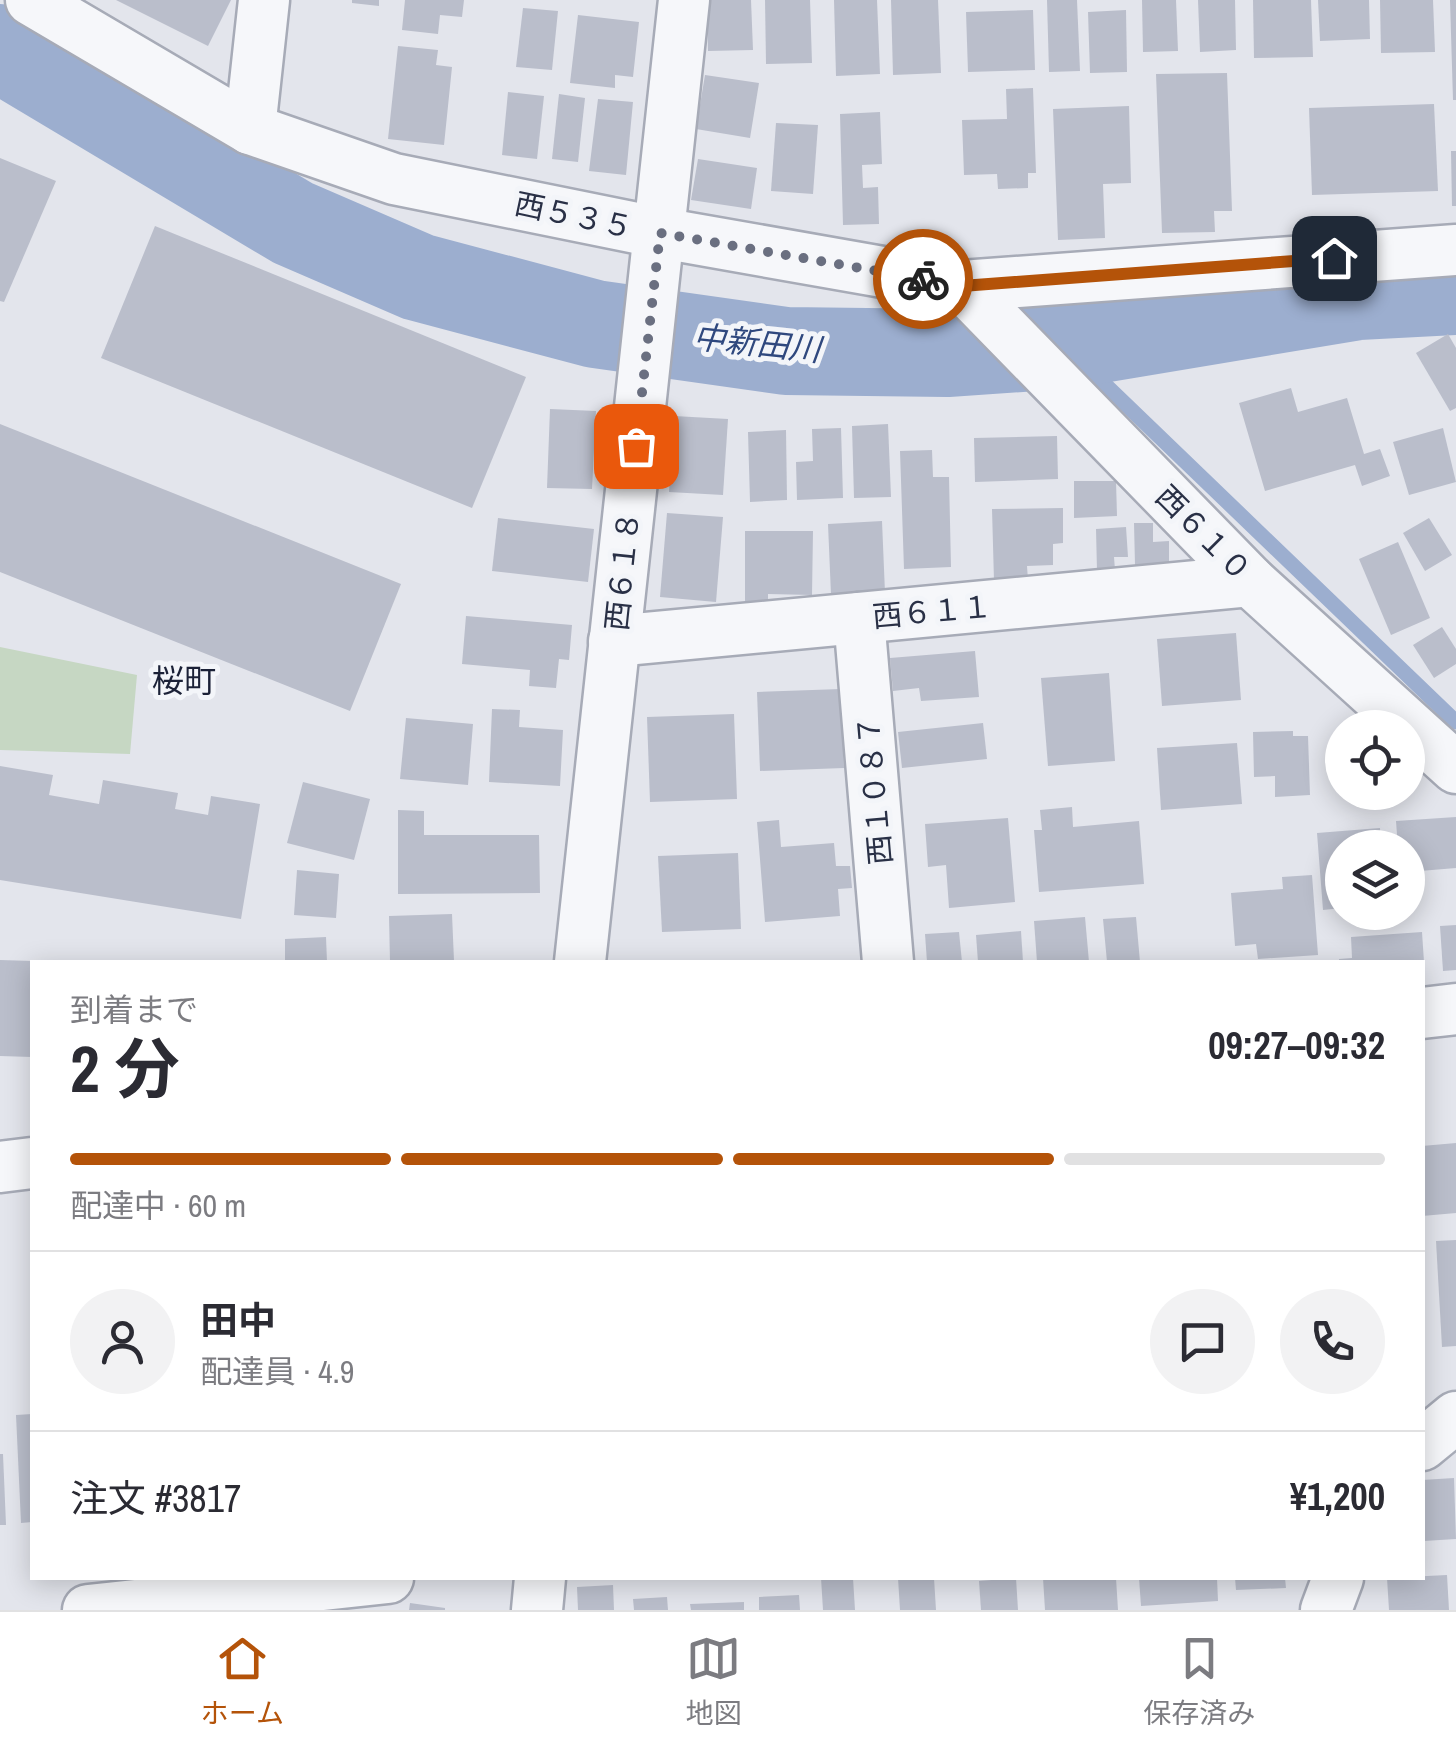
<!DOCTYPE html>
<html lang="ja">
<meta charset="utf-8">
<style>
:root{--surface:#fff;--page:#f2f2f3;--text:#2b2b33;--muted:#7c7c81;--line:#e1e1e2;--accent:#b45309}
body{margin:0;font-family:"Archivo Narrow","Noto Sans JP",sans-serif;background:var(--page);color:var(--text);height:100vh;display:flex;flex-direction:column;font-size:38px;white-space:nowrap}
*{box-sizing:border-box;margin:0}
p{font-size:32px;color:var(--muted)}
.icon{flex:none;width:55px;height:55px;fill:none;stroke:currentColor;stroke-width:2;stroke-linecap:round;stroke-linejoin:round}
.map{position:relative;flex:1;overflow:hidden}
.sheet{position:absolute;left:30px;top:960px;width:1395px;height:620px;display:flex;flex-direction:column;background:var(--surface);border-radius:0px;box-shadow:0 5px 25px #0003}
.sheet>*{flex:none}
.controls{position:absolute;left:1325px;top:710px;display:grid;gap:20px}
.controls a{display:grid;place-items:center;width:100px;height:100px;border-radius:50%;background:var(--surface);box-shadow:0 5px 25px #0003;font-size:50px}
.pin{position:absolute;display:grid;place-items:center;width:85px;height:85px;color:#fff;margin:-42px;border-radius:20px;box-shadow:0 5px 15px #0006}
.courier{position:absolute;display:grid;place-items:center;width:100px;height:100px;margin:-50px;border:8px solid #b45309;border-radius:50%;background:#fff;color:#222;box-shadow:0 2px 12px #0007}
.head em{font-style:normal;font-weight:700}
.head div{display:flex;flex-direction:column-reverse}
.head{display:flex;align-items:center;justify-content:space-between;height:170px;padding:0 40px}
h1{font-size:65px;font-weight:700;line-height:75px}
.bar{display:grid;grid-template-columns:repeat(4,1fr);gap:15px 10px;align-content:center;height:120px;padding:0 40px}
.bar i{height:12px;border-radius:8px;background:var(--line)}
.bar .current{background:var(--accent)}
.bar p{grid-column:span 4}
.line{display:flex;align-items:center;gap:25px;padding:0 40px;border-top:2px solid var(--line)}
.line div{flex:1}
.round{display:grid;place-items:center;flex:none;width:105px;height:105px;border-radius:52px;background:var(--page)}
.tab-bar{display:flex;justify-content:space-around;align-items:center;height:140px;border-top:2px solid var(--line);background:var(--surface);font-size:28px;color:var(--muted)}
.tab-bar a{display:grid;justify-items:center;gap:5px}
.tab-bar .current{color:var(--accent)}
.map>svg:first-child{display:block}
.green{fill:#c6d7c3}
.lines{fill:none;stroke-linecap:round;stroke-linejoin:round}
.stream{stroke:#9caecf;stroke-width:15}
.river{stroke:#9caecf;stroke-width:88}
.building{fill:#babecb}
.minor-casing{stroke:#a7abb7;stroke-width:55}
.minor{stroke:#f6f7fa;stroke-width:50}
.done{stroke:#6a6f80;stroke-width:10;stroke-dasharray:0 18}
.route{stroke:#b45309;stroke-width:12}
.labels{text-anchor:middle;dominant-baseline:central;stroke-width:10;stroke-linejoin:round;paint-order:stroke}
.street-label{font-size:30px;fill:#293046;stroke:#f3f5f9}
.water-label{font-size:32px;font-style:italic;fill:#2f487e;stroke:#f3f5f9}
.neighbourhood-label{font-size:32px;fill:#1b2137;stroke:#f3f5f9}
</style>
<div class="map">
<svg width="1456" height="1610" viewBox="0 0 1456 1610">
<rect width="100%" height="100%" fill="#e3e5ec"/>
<polygon class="green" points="0,647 137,675 130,754 0,750"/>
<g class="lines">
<polyline class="stream" points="1064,345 1456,722"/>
<polyline class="river" points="0,48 293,223 418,277 595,324 786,351 947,353 1064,345 1358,296 1456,291"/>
</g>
<g class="building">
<polygon points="116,0 231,0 208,46"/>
<polygon points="352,0 379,0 379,6 352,3"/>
<polygon points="405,0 464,0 462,17 440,15 438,34 402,30"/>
<polygon points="707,0 751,0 753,50 708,51"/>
<polygon points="765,0 810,0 812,63 766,64"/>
<polygon points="834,0 877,0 880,74 836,76"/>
<polygon points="891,0 938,0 941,73 893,75"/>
<polygon points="1047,0 1077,0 1080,71 1049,72"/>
<polygon points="1142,0 1176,0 1178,51 1143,52"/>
<polygon points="1198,0 1235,0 1236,50 1200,52"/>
<polygon points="1253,0 1311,0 1313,57 1254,58"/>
<polygon points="1318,0 1369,0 1370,39 1320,41"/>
<polygon points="1380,0 1433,0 1435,52 1381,53"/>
<polygon points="1450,0 1456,0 1456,100 1453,100"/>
<polygon points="523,8 558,11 552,70 516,67"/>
<polygon points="1033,10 1035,70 968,72 966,12"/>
<polygon points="1126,10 1127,72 1090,73 1088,12"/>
<polygon points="578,15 639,22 633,77 615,75 615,88 570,83"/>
<polygon points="398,46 438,50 436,65 452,67 444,145 388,139"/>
<polygon points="1227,73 1232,211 1214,211 1215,232 1162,233 1156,74"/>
<polygon points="705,75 759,83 750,138 696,129"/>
<polygon points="1033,88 1036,173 1028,173 1028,188 998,189 997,174 964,175 962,120 1007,119 1006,89"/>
<polygon points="508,92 544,96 537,159 502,155"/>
<polygon points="559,94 585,98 578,162 552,159"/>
<polygon points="598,99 633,102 626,175 589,171"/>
<polygon points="1434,104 1438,191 1312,195 1309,108"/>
<polygon points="1129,106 1131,183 1103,184 1105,238 1058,240 1053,109"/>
<polygon points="880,112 882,164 862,165 863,188 878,187 879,224 843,225 840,114"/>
<polygon points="776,123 818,125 813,194 771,191"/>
<polygon points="1451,151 1456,151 1456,206 1452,206"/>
<polygon points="0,158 56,181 4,302 0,301"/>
<polygon points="698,159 757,168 751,209 691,200"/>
<polygon points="155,226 526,377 472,508 101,358"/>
<polygon points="1448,334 1456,348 1456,408 1450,411 1416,353"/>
<polygon points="1291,388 1298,412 1347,398 1364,454 1380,449 1390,476 1362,486 1355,465 1265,491 1239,403"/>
<polygon points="550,409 596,411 592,489 547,488"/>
<polygon points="674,416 728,419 723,495 669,492"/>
<polygon points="0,424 401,584 350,711 0,572"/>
<polygon points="888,424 891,497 854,498 852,426"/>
<polygon points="841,428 843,498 797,500 796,462 813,461 812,429"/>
<polygon points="1443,428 1456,482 1409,495 1393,442"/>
<polygon points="786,430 787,500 750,502 748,432"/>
<polygon points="1057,436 1058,479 975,482 974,438"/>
<polygon points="932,450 933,477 949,477 951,567 904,569 900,451"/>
<polygon points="1074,481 1116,481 1117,516 1074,518"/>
<polygon points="1063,508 1063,543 1053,544 1053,565 1027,566 1028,580 994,581 992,509"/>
<polygon points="667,513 723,517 716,602 660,597"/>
<polygon points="498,518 594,529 588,582 492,571"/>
<polygon points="1429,518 1452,555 1425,571 1403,533"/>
<polygon points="882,521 885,593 831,595 828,524"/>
<polygon points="1134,523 1153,523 1153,542 1169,541 1169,564 1135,565"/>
<polygon points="1126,527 1128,557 1114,557 1115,570 1097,571 1096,529"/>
<polygon points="745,531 813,531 812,595 768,594 768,607 745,606"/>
<polygon points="1398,542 1430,618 1391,635 1359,559"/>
<polygon points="466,616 572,625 569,660 559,659 556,688 529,686 530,670 462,664"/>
<polygon points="1442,627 1456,649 1456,664 1434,678 1413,645"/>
<polygon points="1236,633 1241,700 1162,706 1157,639"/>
<polygon points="975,651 979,697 921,701 919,688 893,691 890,658"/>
<polygon points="1109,673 1115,761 1048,766 1041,678"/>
<polygon points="841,689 844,768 760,771 757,692"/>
<polygon points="492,709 520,710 519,727 563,730 560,786 489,782"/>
<polygon points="734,714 737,799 650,802 647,717"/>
<polygon points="406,718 473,724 468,785 400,779"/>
<polygon points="983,723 987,759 902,768 898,732"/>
<polygon points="1293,731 1293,736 1308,736 1310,795 1275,797 1275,776 1254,777 1253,732"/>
<polygon points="1342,735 1342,782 1330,773 1339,764 1327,751"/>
<polygon points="1237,743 1242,804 1161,810 1157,748"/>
<polygon points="0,766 53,775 49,795 99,804 103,780 178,793 175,809 208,815 211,796 260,804 241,919 0,880"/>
<polygon points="303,782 370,799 354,860 287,843"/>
<polygon points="1072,807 1073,827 1139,821 1144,884 1039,892 1034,830 1042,830 1040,810"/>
<polygon points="398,810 424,811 424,835 539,835 540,893 398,894"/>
<polygon points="1456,817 1456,868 1408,872 1408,848 1398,848 1396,821"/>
<polygon points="1008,818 1015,902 949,908 946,865 928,867 925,824"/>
<polygon points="779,820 781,847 834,843 836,866 850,866 852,888 838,889 840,916 765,922 757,822"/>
<polygon points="1380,828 1381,848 1342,848 1342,908 1323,910 1317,833"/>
<polygon points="738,853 741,929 662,932 658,856"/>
<polygon points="297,870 339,874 336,918 294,915"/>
<polygon points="1312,875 1318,955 1258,959 1256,944 1235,946 1231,893 1283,889 1282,877"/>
<polygon points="452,914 454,961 390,962 389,916"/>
<polygon points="1085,917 1089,962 1037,962 1034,921"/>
<polygon points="1136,917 1140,962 1107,962 1103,919"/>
<polygon points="1456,925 1456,970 1443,971 1440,926"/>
<polygon points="1021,931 1023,962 978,962 976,935"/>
<polygon points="959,932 962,962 927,962 925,934"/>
<polygon points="1422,932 1424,962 1339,962 1339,959 1352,958 1351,937"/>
<polygon points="326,937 327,962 285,962 285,939"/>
<polygon points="0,960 32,961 32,1057 0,1056"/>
<polygon points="1456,1143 1456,1213 1422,1216 1422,1146"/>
<polygon points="1456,1240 1456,1346 1442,1347 1436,1241"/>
<polygon points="32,1414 32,1522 21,1523 16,1415"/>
<polygon points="0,1454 3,1454 6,1525 0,1525"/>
<polygon points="1454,1478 1456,1539 1424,1541 1422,1480"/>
<polygon points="1447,1575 1449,1610 1389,1610 1387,1578"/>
<polygon points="821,1578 853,1578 855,1610 823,1610"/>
<polygon points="898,1578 934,1578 936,1610 900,1610"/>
<polygon points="1016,1578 1018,1610 981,1610 979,1581"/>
<polygon points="1043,1578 1116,1578 1118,1610 1045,1610"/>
<polygon points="1139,1578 1217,1578 1218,1601 1141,1606"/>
<polygon points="1235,1578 1285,1578 1286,1588 1236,1590"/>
<polygon points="613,1585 614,1610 578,1610 577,1587"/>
<polygon points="799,1595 800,1610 759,1610 759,1597"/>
<polygon points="667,1597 668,1610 634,1610 633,1599"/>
<polygon points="744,1602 744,1610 691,1610 690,1604"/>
<polygon points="410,1603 445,1608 445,1610 409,1610"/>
</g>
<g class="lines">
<defs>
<g id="minor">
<polyline points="31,0 250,129 394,179 661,233 962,286 1456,250"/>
<polyline points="250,129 264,0"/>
<polyline points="962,286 1250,581 1456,768"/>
<polyline points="859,618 888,962"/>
<polyline points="614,641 1250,581"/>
<polyline points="580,962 684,0"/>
<polyline points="1422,1013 1456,1009"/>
<polyline points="0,1167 32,1163"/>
<polyline points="1422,1445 1456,1417"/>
<polyline points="88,1610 388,1578"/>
<polyline points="537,1610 540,1578"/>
<polyline points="1326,1610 1338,1578"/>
</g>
</defs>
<use href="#minor" class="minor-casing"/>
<use href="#minor" class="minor"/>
</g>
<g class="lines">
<polyline class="done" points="636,446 660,233 923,279"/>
<polyline class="route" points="923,279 962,286 1334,258"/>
</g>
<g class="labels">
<g class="street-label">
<text transform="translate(574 215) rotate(12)">西５３５</text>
<text transform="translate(1204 533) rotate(45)">西６１０</text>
<text transform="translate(622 571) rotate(-84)">西６１８</text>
<text transform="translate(932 611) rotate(-5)">西６１１</text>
<text transform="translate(874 790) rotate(-95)">西１０８７</text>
</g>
<g class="water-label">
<text transform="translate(757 343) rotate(6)">中新田川</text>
</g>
<g class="neighbourhood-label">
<text x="184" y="680">桜町</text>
</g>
</g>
</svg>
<div class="controls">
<a><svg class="icon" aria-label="locate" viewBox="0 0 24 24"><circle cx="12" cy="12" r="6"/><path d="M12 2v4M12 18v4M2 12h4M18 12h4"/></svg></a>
<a><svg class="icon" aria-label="layers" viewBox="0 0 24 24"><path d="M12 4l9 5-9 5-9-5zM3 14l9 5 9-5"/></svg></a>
</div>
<div class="pin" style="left:636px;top:446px;background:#ea580c"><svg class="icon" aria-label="bag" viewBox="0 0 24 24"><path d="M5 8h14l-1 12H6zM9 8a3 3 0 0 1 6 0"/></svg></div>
<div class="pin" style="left:1334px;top:258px;background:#1f2937"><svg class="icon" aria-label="home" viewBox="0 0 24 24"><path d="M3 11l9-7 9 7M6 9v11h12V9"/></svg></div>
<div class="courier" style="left:923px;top:279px"><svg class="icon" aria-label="bike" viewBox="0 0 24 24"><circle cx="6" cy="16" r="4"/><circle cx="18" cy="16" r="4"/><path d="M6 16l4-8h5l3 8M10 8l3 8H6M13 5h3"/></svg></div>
<section class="sheet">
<div class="head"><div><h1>2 分</h1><p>到着まで</p></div><em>09:27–09:32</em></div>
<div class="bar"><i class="current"></i><i class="current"></i><i class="current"></i><i></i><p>配達中 · 60 m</p></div>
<div class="line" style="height:180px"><a class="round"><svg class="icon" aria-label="person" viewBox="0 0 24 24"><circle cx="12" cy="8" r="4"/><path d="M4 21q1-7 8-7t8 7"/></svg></a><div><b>田中</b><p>配達員 · 4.9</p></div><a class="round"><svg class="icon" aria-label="chat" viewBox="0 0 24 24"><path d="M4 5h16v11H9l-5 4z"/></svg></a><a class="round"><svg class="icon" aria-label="phone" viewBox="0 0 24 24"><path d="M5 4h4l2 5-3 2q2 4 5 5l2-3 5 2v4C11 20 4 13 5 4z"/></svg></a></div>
<div class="line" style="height:130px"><div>注文 #3817</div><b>¥1,200</b></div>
</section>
</div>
<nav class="tab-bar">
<a class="current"><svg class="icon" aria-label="home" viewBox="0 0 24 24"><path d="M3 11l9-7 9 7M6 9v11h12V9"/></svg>ホーム</a>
<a><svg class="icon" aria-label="map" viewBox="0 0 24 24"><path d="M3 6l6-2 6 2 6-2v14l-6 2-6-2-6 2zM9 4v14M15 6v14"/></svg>地図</a>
<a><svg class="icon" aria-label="saved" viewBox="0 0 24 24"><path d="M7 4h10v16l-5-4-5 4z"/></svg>保存済み</a>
</nav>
